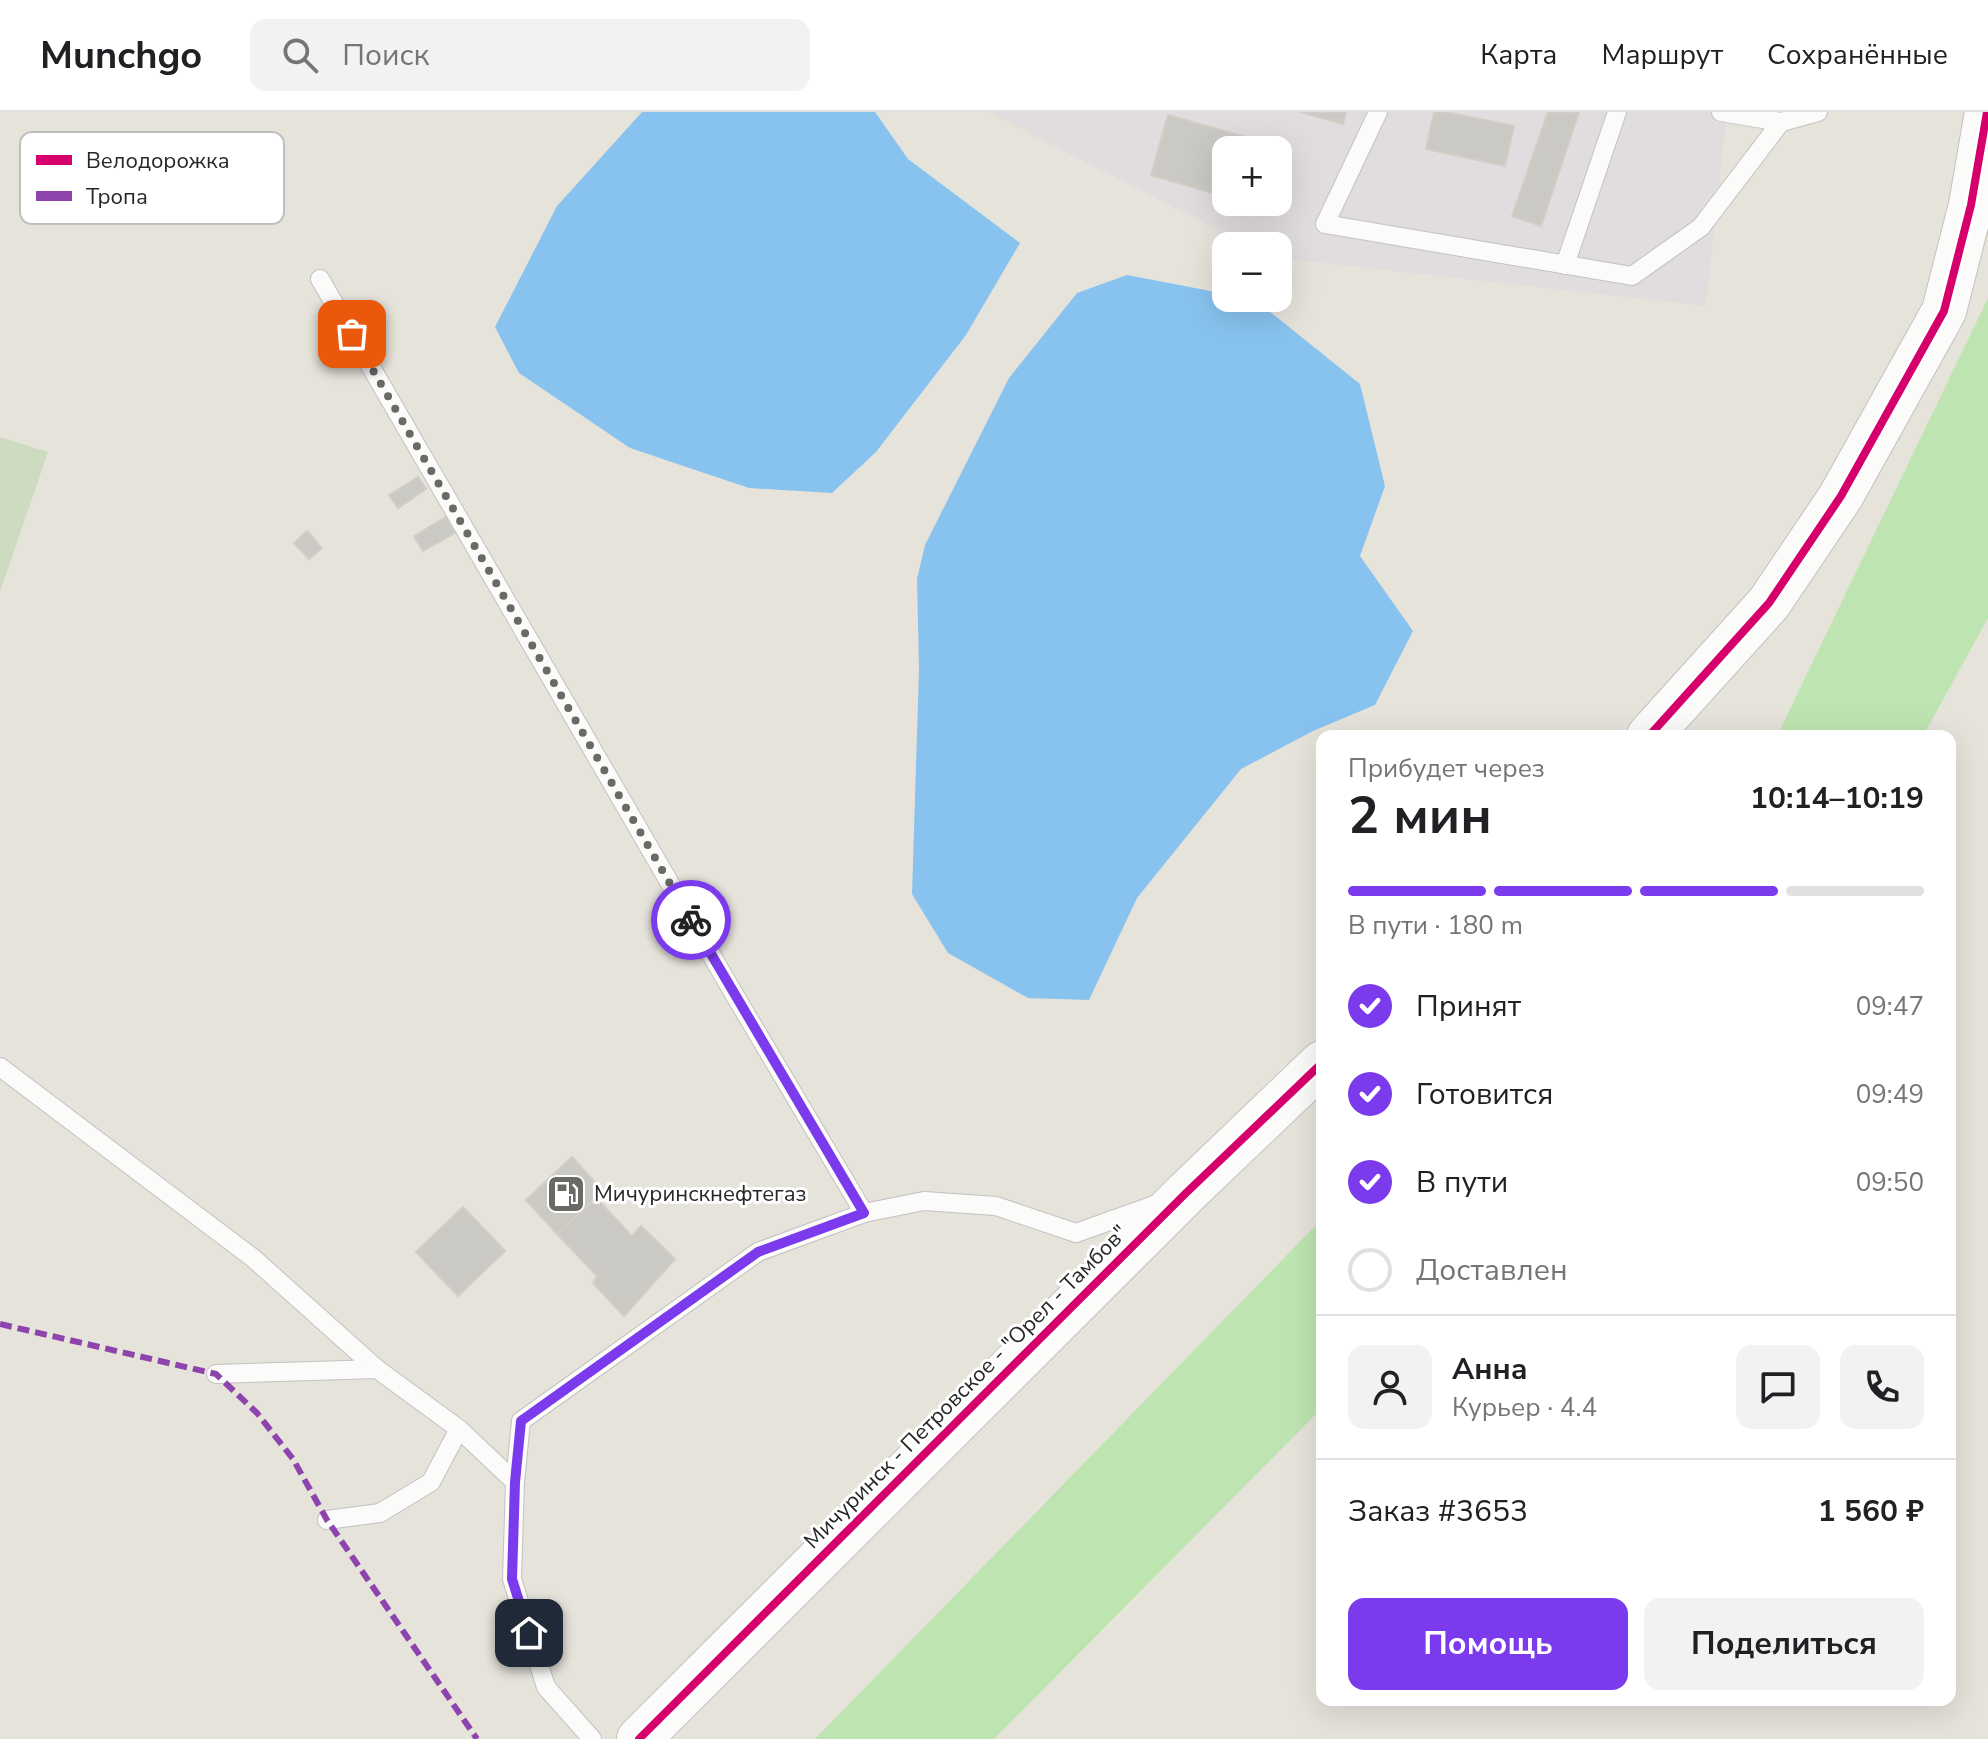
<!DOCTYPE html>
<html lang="ru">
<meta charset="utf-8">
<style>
:root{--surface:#fff;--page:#f2f2f2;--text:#202124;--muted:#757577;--line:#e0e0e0;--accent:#7c3aed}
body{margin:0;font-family:"Nunito Sans",sans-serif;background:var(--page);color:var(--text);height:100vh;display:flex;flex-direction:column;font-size:30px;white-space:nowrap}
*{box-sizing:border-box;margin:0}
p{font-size:26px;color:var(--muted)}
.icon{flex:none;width:44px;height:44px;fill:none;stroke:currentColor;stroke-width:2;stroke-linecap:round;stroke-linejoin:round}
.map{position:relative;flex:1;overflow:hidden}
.details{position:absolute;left:1316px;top:618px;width:640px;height:976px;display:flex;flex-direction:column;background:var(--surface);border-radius:16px;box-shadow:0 8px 32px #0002}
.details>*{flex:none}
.buttons{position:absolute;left:1212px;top:24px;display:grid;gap:16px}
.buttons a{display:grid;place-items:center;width:80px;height:80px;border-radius:16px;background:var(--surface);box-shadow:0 8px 32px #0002;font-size:40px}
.pin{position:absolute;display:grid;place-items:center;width:68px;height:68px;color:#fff;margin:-34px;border-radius:16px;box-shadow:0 4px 12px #0006}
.courier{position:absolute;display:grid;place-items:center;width:80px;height:80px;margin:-40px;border:6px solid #7c3aed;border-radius:50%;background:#fff;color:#222;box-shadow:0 2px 10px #0007}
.overview em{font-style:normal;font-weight:700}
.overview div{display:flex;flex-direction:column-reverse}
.overview{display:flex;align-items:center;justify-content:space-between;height:136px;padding:0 32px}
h1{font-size:52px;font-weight:700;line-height:60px}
.bar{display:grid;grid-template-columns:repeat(4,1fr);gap:12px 8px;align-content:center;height:96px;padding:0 32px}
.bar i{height:10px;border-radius:6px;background:var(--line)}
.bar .active{background:var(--accent)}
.bar p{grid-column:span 4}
.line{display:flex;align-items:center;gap:20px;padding:0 32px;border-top:2px solid var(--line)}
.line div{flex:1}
.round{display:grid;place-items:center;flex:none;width:84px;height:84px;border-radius:16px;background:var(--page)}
ol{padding:0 32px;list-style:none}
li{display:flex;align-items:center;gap:24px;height:88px}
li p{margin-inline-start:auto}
li .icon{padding:8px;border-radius:50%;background:var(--accent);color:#fff;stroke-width:4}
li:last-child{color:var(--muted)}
li i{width:44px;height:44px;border:4px solid var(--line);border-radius:50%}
.cta{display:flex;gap:16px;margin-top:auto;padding:16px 32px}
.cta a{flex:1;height:92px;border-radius:16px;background:var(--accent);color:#fff;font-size:32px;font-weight:700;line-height:92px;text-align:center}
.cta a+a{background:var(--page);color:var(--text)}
header{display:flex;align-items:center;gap:48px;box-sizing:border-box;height:112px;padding:0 40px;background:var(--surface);border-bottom:2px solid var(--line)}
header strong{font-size:38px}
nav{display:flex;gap:44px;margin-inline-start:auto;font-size:28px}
.search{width:560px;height:72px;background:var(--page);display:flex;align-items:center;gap:20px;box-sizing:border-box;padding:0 28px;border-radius:16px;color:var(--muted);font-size:30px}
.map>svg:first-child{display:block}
.industrial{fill:#e1dddf;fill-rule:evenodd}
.green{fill:#bee5b1}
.cemetery{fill:#cddcc1}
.water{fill:#88c3ef}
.building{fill:#cbc9c3;stroke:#d1cec7;stroke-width:2}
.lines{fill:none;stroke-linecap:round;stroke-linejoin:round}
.service-casing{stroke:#c3c1c2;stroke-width:20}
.tertiary-casing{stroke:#c3c1c2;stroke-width:46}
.service{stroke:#fbfbfa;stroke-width:18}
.tertiary{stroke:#fbfbfa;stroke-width:44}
.quiet{stroke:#8e44ad;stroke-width:6;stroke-dasharray:12 6;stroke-linecap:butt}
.cycleway-casing{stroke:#fff;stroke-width:13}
.cycleway{stroke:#d6006c;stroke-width:8}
.done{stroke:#6a6966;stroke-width:8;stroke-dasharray:0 14.4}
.route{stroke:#7c3aed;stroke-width:10}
.labels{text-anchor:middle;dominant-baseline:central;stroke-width:6;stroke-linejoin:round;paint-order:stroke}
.poi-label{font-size:22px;fill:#272727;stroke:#fff;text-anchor:start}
.street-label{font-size:22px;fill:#272727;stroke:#fff}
.key{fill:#fff;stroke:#bebebe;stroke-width:2}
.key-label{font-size:22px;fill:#272727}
</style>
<header>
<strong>Munchgo</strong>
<div class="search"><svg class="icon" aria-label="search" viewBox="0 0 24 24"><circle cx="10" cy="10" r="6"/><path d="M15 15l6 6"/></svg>Поиск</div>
<nav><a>Карта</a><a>Маршрут</a><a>Сохранённые</a></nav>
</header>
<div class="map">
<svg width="1988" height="1627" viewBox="0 0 1988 1627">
<rect width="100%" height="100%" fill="#e6e3db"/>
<path class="industrial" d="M988,0H1727L1706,194L1278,146V134H1249ZM1226,38H1278V90H1226Z"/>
<g class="green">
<polygon points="1988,186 1988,506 1923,624 1777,624"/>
<polygon points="1322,1107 1322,1296 994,1627 815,1627"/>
</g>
<polygon class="cemetery" points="0,325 48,340 0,480"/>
<g class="water">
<polygon points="642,0 875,0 908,47 1020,131 966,223 876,340 832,381 749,376 630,336 519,261 495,215 557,94"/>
<polygon points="1127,163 1226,182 1226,186 1254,187 1360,272 1385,374 1360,444 1413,519 1375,593 1313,619 1241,657 1137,786 1089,888 1028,886 948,841 912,782 919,557 917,467 925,433 1009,266 1077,181"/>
</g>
<g class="building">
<polygon points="1300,0 1346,0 1343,12"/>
<polygon points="1434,0 1446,0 1514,14 1505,54 1426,37"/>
<polygon points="1548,0 1579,0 1541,114 1512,104"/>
<polygon points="1168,3 1266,31 1264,38 1226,38 1226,85 1151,63"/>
<polygon points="418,365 426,377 398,396 389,383"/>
<polygon points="446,405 455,421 423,439 414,424"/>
<polygon points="307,419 322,436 309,447 294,431"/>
<polygon points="572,1045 603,1079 557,1122 526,1088"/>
<polygon points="596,1086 632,1124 641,1114 675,1147 624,1204 593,1171 597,1164 557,1122"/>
<polygon points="463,1095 505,1139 458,1184 416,1140"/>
</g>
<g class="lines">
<defs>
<g id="service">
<polyline points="1378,0 1325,112 1632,164 1701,115 1781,10 1818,0"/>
<polyline points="1721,0 1781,10"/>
<polyline points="1565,153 1617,0"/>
<polyline points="320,167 734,882 864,1101"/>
<polyline points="0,955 253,1146 377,1257 459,1317 515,1370"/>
<polyline points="216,1262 377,1257"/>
<polyline points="327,1408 380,1401 431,1370 459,1317"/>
<polyline points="592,1627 546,1575 512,1467 515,1370 521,1309 758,1140 864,1101 924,1089 996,1094 1076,1121 1157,1092"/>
</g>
<g id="tertiary">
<polyline points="1649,624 1769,491 1841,384 1944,199 1971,93 1987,0"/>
<polyline points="639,1627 1186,1081 1322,951"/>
</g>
</defs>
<use href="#service" class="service-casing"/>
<use href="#tertiary" class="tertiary-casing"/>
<use href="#service" class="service"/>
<use href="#tertiary" class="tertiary"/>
<polyline class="quiet" points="0,1212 216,1262 257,1301 293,1347 327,1408 477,1627"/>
<defs>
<g id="cycleway">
<polyline points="1649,624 1769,491 1841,384 1944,199 1971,93 1987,0"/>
<polyline points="639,1627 1186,1081 1322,951"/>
</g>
</defs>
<use href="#cycleway" class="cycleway-casing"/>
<use href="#cycleway" class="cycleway"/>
</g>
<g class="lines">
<polyline class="done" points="352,222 691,808"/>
<polyline class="route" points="529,1521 512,1467 515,1370 521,1309 758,1140 864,1101 691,808"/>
</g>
<defs>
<symbol id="fuel-square" viewBox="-11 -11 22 22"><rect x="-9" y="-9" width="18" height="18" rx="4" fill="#6a6966" stroke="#fff"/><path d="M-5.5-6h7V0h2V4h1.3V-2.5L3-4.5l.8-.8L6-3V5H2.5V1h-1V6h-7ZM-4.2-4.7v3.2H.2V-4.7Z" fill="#fff"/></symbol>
</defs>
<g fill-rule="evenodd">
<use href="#fuel-square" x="544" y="1060" width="44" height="44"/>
</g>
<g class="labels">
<g class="poi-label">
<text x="594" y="1082">Мичуринскнефтегаз</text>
</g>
<g class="street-label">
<text transform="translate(966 1275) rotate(-45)">Мичуринск - Петровское - "Орел - Тамбов"</text>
</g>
</g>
<rect x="20" y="20" width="264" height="92" rx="12" class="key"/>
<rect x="36" y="43" width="36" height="10" fill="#d6006c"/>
<rect x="36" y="79" width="36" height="10" fill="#8e44ad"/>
<g class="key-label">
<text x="86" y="56">Велодорожка</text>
<text x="86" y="92">Тропа</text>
</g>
</svg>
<div class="buttons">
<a>+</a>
<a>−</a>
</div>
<div class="pin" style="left:352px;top:222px;background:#ea580c"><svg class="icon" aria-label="bag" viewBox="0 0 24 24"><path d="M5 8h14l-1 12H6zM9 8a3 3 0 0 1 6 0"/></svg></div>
<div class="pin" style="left:529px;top:1521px;background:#1f2937"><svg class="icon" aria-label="home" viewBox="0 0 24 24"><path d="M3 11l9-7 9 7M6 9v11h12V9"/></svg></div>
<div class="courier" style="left:691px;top:808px"><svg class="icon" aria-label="bike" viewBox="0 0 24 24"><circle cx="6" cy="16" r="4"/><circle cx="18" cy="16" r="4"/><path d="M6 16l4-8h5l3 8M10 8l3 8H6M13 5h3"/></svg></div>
<section class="details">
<div class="overview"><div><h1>2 мин</h1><p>Прибудет через</p></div><em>10:14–10:19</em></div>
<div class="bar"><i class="active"></i><i class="active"></i><i class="active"></i><i></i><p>В пути · 180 m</p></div>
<ol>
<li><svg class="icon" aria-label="check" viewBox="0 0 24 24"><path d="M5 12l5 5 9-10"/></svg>Принят<p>09:47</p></li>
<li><svg class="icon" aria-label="check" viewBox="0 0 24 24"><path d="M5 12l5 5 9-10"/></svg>Готовится<p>09:49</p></li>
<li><svg class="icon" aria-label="check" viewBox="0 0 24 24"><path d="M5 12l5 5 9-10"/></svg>В пути<p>09:50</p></li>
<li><i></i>Доставлен</li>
</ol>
<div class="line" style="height:144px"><a class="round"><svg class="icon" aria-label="person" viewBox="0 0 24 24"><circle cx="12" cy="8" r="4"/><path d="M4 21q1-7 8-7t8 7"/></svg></a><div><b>Анна</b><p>Курьер · 4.4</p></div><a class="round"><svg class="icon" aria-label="chat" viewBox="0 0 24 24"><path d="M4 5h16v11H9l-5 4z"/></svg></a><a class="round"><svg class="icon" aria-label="phone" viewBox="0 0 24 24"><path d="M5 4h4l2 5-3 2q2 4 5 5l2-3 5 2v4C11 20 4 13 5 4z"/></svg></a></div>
<div class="line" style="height:104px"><div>Заказ #3653</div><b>1 560 ₽</b></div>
<div class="cta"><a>Помощь</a><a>Поделиться</a></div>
</section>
</div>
